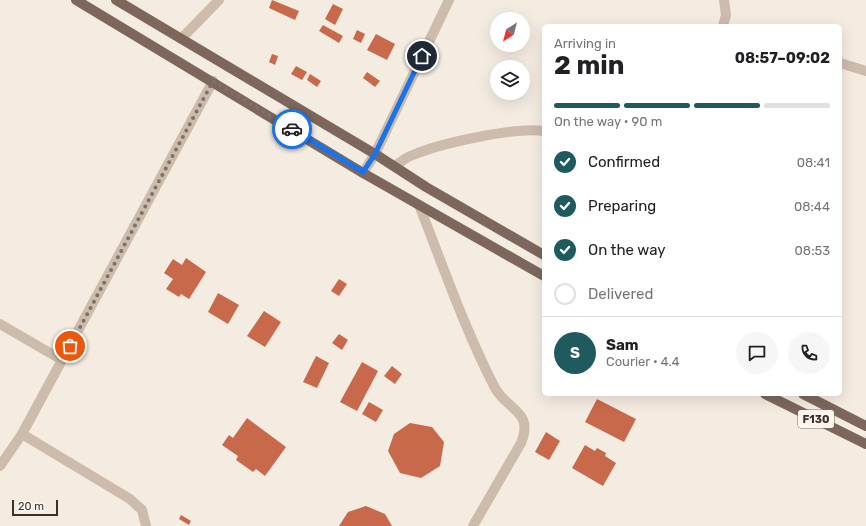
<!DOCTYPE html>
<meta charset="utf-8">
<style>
:root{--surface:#fff;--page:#f6f6f6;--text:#202124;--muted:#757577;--line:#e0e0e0;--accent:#1f5a5e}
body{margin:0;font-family:Rubik,sans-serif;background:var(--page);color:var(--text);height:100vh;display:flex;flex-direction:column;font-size:15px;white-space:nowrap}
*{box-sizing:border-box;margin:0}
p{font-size:13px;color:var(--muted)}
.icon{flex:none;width:22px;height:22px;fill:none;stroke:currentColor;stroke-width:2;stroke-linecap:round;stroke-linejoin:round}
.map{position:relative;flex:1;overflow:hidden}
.sheet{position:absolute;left:542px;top:24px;width:300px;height:372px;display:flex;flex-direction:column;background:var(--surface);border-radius:6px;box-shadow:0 4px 16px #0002}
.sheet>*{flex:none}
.needle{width:26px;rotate:216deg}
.buttons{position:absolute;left:490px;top:12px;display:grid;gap:8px}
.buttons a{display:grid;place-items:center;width:40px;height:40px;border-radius:50%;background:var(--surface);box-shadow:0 4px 16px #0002;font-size:20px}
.scale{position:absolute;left:12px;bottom:10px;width:46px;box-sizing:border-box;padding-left:4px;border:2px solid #3b302b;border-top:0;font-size:11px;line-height:14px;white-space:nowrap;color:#3b302b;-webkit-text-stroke:3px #fbf5ee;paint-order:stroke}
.pin{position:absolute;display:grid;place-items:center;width:34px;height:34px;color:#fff;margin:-17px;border:2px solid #fff;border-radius:50%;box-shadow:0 1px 4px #0007}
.courier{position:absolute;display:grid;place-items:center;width:40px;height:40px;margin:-20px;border:3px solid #1a73e8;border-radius:50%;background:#fff;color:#222;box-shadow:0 1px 5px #0007}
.headline em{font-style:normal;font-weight:700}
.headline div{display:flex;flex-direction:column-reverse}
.headline{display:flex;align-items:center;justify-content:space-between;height:68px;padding:0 12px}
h1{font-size:26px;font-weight:700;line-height:30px}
.bar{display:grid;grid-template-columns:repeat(4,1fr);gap:6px 4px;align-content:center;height:48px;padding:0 12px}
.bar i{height:5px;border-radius:3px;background:var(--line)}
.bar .current{background:var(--accent)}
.bar p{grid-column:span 4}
.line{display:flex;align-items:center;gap:10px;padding:0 12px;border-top:1px solid var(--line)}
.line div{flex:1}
.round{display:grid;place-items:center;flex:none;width:42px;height:42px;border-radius:21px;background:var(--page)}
ol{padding:0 12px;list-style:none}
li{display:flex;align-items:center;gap:12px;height:44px}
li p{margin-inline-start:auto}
li .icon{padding:4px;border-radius:50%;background:var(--accent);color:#fff;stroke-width:4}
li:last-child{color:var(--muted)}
li i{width:22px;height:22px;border:2px solid var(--line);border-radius:50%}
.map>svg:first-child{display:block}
.building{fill:#c8694b}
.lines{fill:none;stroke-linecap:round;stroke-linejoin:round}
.minor{stroke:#cdbbac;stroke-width:10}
.primary{stroke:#7d675c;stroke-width:10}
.done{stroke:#7c716b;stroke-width:4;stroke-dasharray:0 7.2}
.route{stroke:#1a73e8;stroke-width:5}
.labels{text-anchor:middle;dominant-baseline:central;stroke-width:3;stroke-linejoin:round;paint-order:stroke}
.shield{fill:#fbf5ee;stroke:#756b66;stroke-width:1}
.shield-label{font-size:11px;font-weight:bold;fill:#3b302b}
</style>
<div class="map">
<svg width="866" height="526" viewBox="0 0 866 526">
<rect width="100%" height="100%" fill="#f4ebe1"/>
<g class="building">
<polygon points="272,0 299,11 295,20 269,8"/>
<polygon points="333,4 343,9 335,25 325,19"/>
<polygon points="323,25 343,36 339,43 319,31"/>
<polygon points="357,30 365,34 361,43 353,39"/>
<polygon points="376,34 395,44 387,60 367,50"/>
<polygon points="272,54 278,56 275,65 269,62"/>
<polygon points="296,66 307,72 302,80 291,74"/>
<polygon points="367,72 380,81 375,87 363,78"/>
<polygon points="310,74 321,81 317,87 307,80"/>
<polygon points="186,258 206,272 189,299 181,294 179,297 166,289 173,279 164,273 173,259 182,265"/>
<polygon points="339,279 347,284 339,296 331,291"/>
<polygon points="218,293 239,305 228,324 208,312"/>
<polygon points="264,311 281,322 265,347 247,336"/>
<polygon points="339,334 348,340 342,350 332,343"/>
<polygon points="316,356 329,363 317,388 303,382"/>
<polygon points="362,362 378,371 357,411 340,402"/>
<polygon points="392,366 402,374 395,384 384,376"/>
<polygon points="597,399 636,419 624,442 585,422"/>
<polygon points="369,402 383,410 376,422 362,414"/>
<polygon points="247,418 286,447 265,476 256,469 253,472 236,460 238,456 222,445 229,435 233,438"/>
<polygon points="410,423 432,427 444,442 440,466 421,478 400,473 388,451 394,434"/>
<polygon points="546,432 560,441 549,460 535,452"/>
<polygon points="585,445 595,451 597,448 606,453 605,456 616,463 603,486 572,468"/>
<polygon points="366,506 385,514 392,526 339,526 348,512"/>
<polygon points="181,515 191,521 189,525 179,519"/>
</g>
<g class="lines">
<g class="minor">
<polyline points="723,26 726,15 724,0"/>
<polyline points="181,39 219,0"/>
<polyline points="840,63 866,71"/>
<path d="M394,166C400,163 406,157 413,155C441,143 515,127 544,131"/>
<polyline points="363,173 375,154 449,0"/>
<path d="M419,205C443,266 465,330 495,388C508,411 534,411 521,443L473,526"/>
<polyline points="0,324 62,360"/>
<polyline points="22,434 130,499 142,510 146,526"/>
<polyline points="0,466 22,434 213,81"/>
</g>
<g class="primary">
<polyline points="76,0 363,173 544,276"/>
<polyline points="116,0 375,154 426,187 544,255"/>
<polyline points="765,394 866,444"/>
<polyline points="803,394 866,426"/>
</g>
</g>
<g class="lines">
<polyline class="done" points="70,346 213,81 292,129"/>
<polyline class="route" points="292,129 363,172 375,154 422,56"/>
</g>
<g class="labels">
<rect class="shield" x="798" y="410" width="36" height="18" rx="3"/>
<g class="shield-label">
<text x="816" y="419">F130</text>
</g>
</g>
</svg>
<div class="buttons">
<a><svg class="needle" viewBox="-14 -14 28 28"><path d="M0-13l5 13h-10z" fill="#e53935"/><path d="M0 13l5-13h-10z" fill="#757577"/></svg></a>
<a><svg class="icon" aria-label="layers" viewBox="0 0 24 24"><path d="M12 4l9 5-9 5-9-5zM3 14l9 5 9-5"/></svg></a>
</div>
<div class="scale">20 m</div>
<div class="pin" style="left:70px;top:346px;background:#ea580c"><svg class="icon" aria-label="bag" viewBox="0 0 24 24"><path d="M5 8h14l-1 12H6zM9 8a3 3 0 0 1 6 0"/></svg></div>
<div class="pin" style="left:422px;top:56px;background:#1f2937"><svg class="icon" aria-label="home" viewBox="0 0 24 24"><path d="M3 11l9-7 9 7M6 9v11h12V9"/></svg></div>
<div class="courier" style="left:292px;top:129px"><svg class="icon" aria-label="car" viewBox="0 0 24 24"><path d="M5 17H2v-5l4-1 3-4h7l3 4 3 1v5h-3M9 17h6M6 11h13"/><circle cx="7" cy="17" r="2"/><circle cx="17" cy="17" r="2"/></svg></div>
<section class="sheet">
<div class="headline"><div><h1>2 min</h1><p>Arriving in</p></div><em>08:57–09:02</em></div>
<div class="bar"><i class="current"></i><i class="current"></i><i class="current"></i><i></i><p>On the way · 90 m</p></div>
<ol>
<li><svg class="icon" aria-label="check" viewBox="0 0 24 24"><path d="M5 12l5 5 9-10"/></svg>Confirmed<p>08:41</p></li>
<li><svg class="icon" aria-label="check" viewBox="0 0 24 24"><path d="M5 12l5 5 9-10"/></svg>Preparing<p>08:44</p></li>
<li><svg class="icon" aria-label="check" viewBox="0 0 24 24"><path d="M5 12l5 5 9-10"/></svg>On the way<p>08:53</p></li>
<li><i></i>Delivered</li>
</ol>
<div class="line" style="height:72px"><b class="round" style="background:var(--accent);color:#fff">S</b><div><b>Sam</b><p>Courier · 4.4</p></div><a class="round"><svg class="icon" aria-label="chat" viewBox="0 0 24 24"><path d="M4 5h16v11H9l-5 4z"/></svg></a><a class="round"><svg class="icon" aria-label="phone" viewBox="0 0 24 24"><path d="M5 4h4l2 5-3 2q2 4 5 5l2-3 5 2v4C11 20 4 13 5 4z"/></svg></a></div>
</section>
</div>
